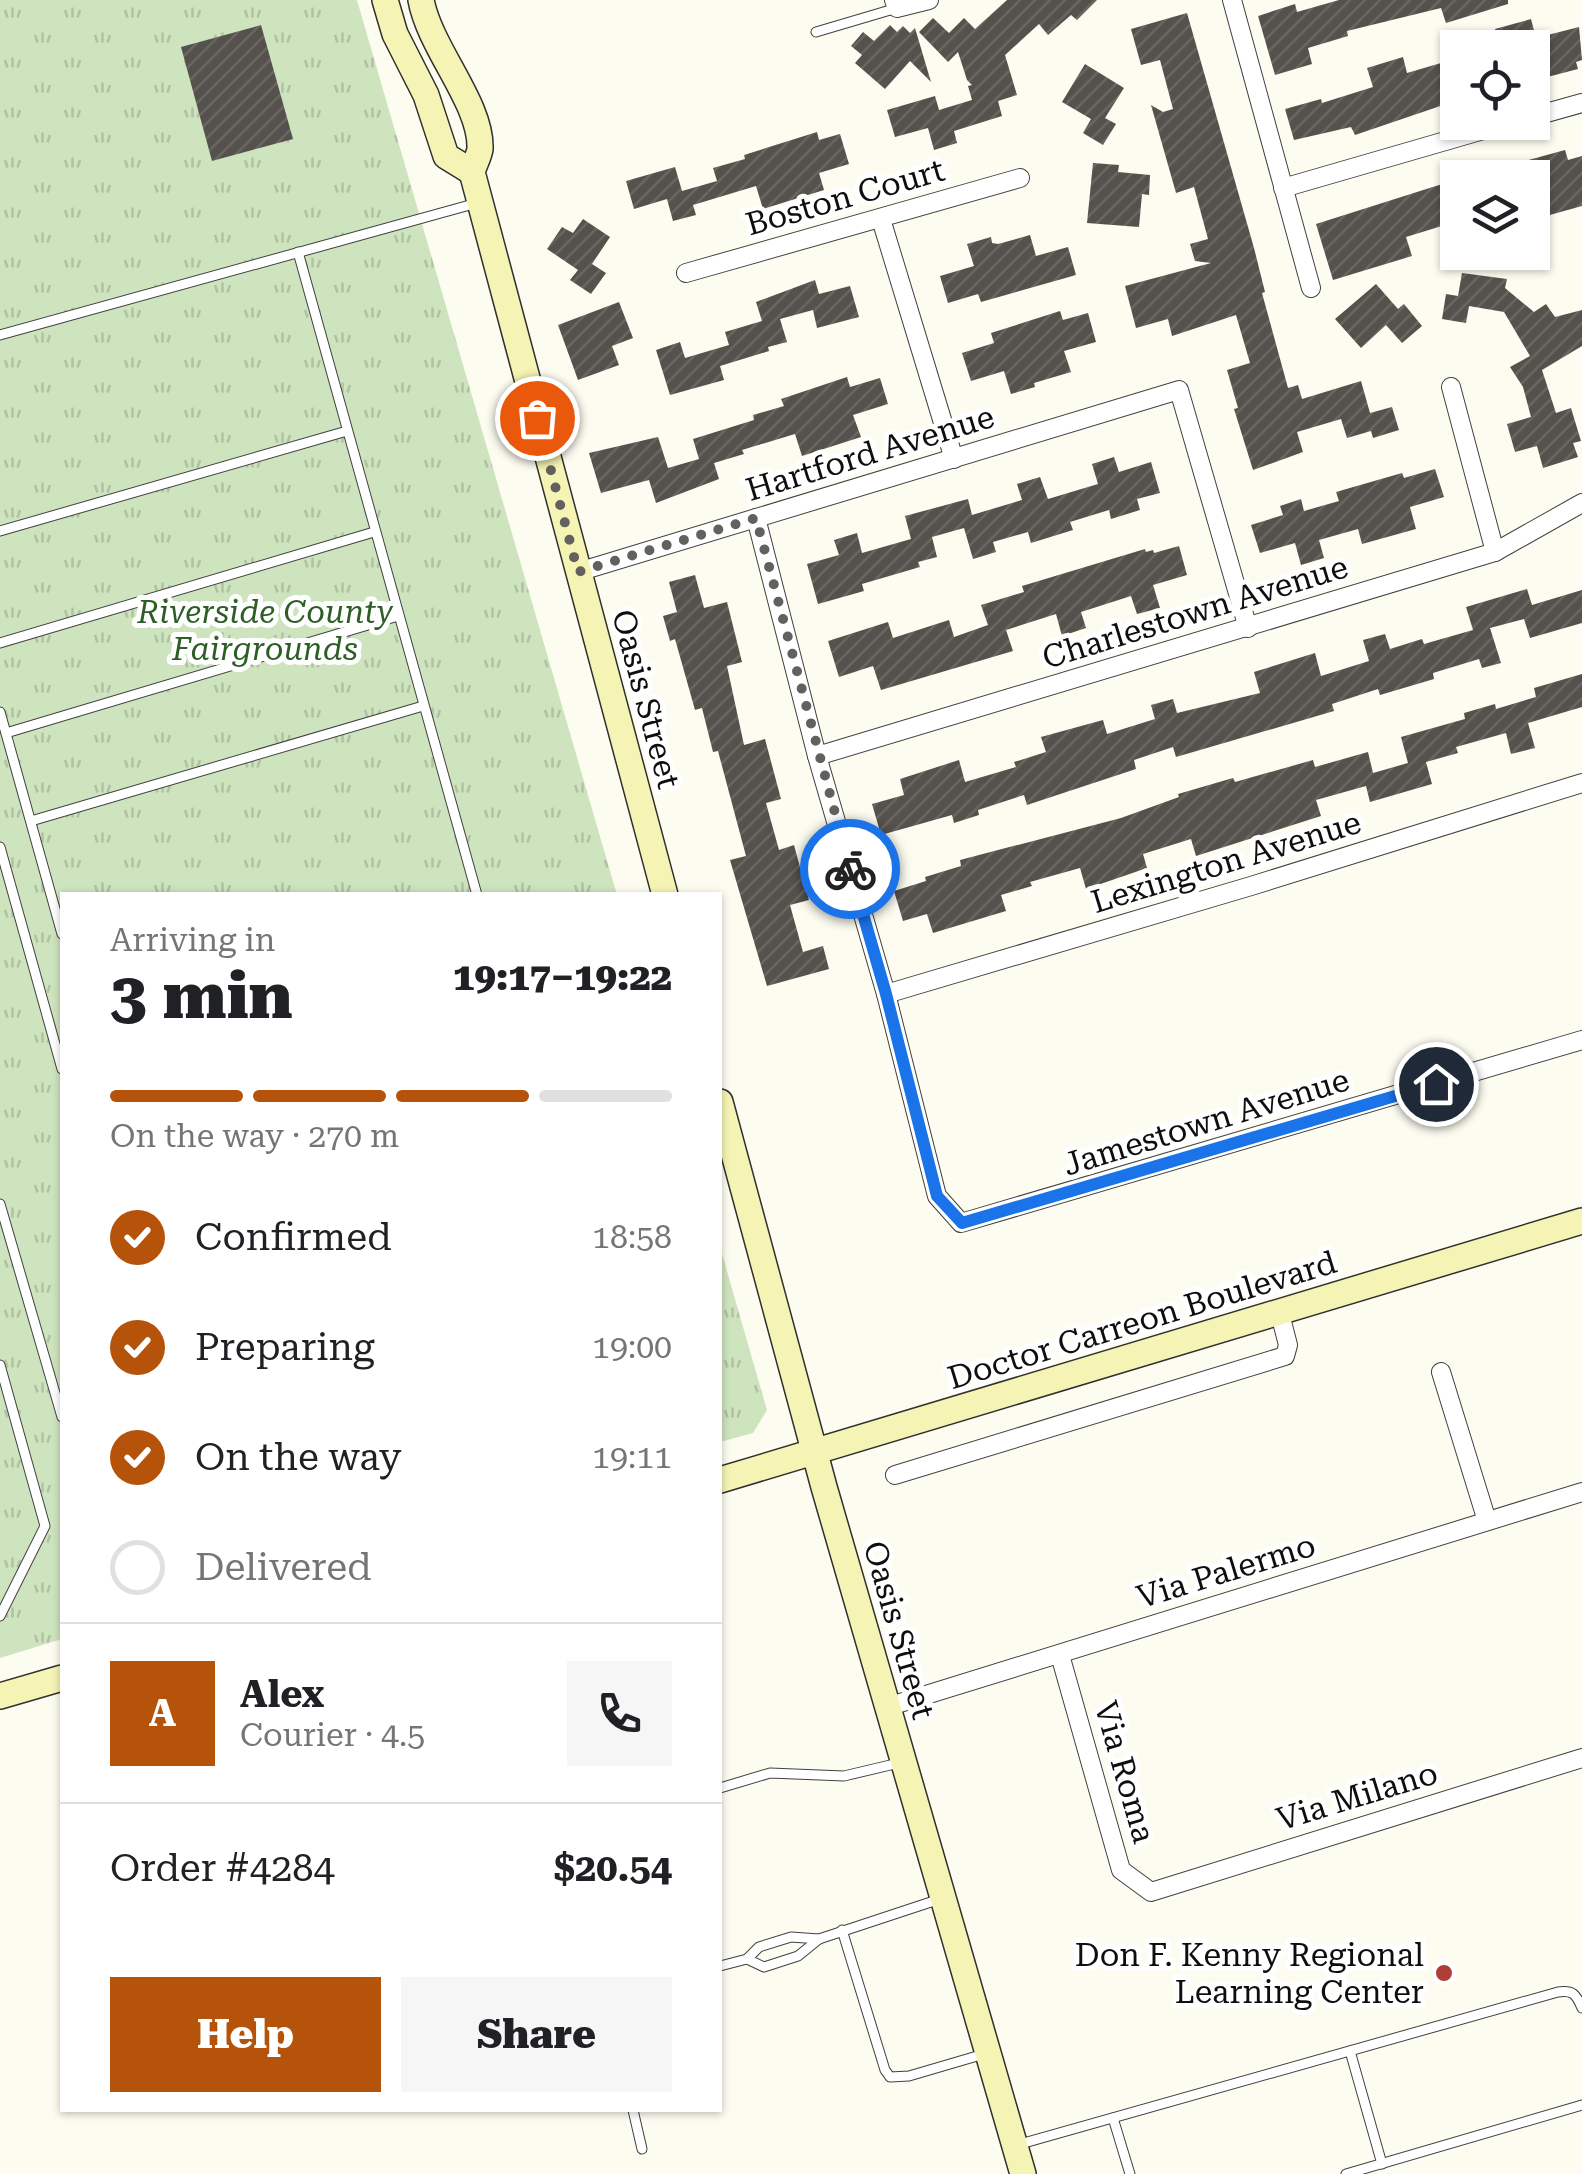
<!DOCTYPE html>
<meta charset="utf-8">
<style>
:root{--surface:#fff;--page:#f6f6f6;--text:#202124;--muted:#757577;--line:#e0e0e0;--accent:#b45309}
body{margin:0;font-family:"Roboto Serif",serif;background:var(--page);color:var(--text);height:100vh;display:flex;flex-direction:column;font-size:38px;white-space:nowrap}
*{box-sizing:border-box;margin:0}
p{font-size:32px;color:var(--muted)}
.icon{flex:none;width:55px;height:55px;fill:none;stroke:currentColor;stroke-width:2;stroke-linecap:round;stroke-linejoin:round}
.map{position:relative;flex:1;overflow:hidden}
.side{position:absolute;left:60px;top:892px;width:662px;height:1220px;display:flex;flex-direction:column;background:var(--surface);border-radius:0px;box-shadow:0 2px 8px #0004}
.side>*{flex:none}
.buttons{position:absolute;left:1440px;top:30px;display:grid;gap:20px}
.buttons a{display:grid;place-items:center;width:110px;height:110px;border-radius:0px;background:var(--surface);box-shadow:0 2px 8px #0004;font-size:50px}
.pin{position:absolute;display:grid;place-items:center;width:85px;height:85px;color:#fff;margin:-42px;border:5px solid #fff;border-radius:50%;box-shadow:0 2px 10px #0007}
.courier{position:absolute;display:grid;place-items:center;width:100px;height:100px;margin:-50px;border:8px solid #1a73e8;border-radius:50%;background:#fff;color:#222;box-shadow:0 2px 12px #0007}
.head em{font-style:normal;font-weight:800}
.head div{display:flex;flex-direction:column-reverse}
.head{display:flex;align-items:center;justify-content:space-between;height:170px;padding:0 50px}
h1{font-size:65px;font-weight:800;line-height:75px}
.bar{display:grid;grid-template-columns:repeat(4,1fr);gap:15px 10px;align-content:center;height:120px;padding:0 50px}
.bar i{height:12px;border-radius:8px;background:var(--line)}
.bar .on{background:var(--accent)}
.bar p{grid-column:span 4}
.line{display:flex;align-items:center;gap:25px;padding:0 50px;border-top:2px solid var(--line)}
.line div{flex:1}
.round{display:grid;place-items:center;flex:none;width:105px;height:105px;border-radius:0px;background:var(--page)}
ol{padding:0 50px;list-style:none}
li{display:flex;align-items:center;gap:30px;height:110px}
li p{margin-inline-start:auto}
li .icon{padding:10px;border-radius:50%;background:var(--accent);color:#fff;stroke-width:4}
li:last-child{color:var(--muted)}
li i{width:55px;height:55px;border:5px solid var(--line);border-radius:50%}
.action{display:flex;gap:20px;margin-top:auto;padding:20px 50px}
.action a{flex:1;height:115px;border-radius:0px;background:var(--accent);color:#fff;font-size:40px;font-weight:800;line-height:115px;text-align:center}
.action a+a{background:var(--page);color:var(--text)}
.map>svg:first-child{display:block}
.park{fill:url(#park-tufts)}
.building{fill:url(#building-hatch)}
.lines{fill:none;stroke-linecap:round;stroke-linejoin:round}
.lane-casing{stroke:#414141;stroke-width:11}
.street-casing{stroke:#414141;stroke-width:20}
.secondary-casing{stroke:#303030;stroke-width:28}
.lane{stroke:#fff;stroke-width:9}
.street{stroke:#fff;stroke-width:18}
.secondary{stroke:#f5f4b4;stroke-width:25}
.done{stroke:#62615d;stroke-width:10;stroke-dasharray:0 18}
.route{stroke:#1a73e8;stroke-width:12}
.poi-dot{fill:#ad3e38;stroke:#fff;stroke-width:4}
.labels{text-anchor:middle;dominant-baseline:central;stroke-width:10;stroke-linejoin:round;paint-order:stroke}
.street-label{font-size:32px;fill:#0e0e0e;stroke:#fff}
.park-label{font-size:32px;font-style:italic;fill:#2c5e26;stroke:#fff}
.poi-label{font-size:32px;fill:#0e0e0e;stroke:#fff;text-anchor:end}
</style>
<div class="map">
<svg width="1582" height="2174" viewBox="0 0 1582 2174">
<defs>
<pattern id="park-tufts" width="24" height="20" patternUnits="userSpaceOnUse" patternTransform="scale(2.5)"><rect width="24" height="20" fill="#cee4be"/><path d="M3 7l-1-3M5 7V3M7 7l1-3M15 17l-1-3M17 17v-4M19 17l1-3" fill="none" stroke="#b0c2a2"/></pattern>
<pattern id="building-hatch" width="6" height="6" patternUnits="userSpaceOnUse" patternTransform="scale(2.5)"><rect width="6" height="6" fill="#55514c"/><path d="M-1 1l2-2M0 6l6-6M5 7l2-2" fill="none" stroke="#696561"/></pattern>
</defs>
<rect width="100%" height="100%" fill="#fdfcf1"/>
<g class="park">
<polygon points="0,0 357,0 617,895 62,895 62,1639 0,1658"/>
<polygon points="720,1247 767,1410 753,1433 720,1442"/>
</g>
<g class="building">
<polygon points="1007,0 1097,0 1077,20 1071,15 1048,35 1039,24 1005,55 1017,95 998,101 1002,116 954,131 957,143 934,150 928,128 895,137 887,110 935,96 939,110 972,100 968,86 972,85 967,80 958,52 948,62 919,32 933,18 949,33 964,18 975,29"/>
<polygon points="1339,0 1508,0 1508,4 1446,23 1441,8 1347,31 1348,36 1308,48 1312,64 1275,75 1258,16 1295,4 1297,12"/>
<polygon points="1187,13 1254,248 1265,292 1262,293 1288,388 1298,385 1302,399 1361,381 1370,413 1392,407 1399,430 1373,438 1371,431 1347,438 1341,419 1297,432 1303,452 1253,470 1234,409 1238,408 1227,370 1250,363 1236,315 1172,336 1168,319 1136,328 1125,286 1211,263 1195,261 1190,244 1208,239 1194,187 1176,193 1151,105 1163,112 1173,109 1160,60 1141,65 1131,29"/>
<polygon points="1531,19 1536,38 1579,27 1582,60 1576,62 1578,69 1532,81 1532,48 1500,48 1495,29"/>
<polygon points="261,25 293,139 212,161 181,47"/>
<polygon points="890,25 897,32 903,26 910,33 915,28 931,82 910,61 885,89 855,63 862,55 851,46 863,32 874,41"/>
<polygon points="1403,57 1407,73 1458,58 1458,100 1355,135 1351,127 1294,140 1285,109 1321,99 1322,103 1373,87 1367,68"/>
<polygon points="1085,64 1124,88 1105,118 1116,124 1103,145 1083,133 1091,119 1062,102"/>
<polygon points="817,132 819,140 840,134 849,164 819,173 824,190 763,209 756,186 693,205 696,215 673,221 667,199 634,209 626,181 675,167 682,191 717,181 713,168 745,159 744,155"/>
<polygon points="1565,150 1568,160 1582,156 1582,206 1532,220 1532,178 1481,178 1481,173"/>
<polygon points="1093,163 1119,165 1118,172 1150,175 1149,195 1142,194 1139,227 1087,223"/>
<polygon points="1458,179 1458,221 1406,237 1412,256 1333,280 1316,224"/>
<polygon points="583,219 610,237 592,264 606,273 591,294 570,280 578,270 547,249 562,227 573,233"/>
<polygon points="1030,235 1036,256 1068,247 1076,275 981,302 978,294 948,303 940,276 974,266 967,244 991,237 992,243 998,244"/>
<polygon points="1462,273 1507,279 1505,288 1534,312 1546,304 1555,317 1582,310 1582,346 1542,370 1556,413 1571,408 1581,441 1573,443 1578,457 1543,468 1537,446 1515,452 1507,424 1531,417 1523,387 1510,367 1530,356 1504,312 1469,306 1466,323 1442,319 1446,294 1458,296"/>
<polygon points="815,280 819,294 850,286 859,317 817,328 813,310 780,319 787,342 768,347 769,351 720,366 724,380 670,395 656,350 680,342 685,358 729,345 725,332 762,321 756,302"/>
<polygon points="1376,284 1398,309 1404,304 1422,326 1402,343 1386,325 1361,348 1335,319"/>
<polygon points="619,302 633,338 612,346 619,365 578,380 558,325"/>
<polygon points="1060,311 1063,320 1088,313 1096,342 1064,351 1071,372 1034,383 1035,387 1011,394 1004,371 971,381 962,353 994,343 991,333"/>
<polygon points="847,377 850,387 880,378 888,404 853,415 861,437 802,456 795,434 742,450 744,454 714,463 719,479 656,503 649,480 601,493 589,453 658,437 668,468 699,459 693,439 754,420 753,415 784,406 781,399"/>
<polygon points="1114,457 1119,472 1151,462 1160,493 1137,499 1140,510 1111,519 1109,510 1070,522 1073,530 1031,543 1028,532 993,542 996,552 973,559 964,528 932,537 937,557 918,562 920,567 862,584 864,591 818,604 807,564 839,555 834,540 857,533 862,553 911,539 905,516 968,499 972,515 1022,500 1017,484 1040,477 1048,499 1098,484 1092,464"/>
<polygon points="1435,469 1444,497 1410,507 1416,529 1362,544 1358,529 1319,540 1324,558 1301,565 1295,543 1260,553 1251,525 1283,515 1280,506 1301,499 1304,511 1339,501 1336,492 1402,473 1404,478"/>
<polygon points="1179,546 1187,575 1153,585 1160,608 1137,614 1131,596 1081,612 1086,628 1062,636 1056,614 1006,630 1013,651 881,690 873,666 839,677 828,641 888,622 893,638 949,620 954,637 988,625 981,605 1024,592 1022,586 1145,549 1146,552 1153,550 1154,553"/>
<polygon points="695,575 704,608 727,602 742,662 727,666 744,745 765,739 781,799 766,803 779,850 794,845 809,900 790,905 803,952 823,946 829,969 767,986 730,860 746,856 718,751 713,752 702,708 695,710 675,639 670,641 663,616 677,612 669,582"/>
<polygon points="1527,589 1532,605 1582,590 1582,623 1530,638 1524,619 1490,628 1501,663 1482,668 1479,659 1433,673 1434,679 1380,695 1378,689 1332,704 1334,711 1176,757 1173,747 1134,760 1136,769 1027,805 1024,795 978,810 979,815 954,823 952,815 881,835 872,804 904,795 900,779 959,760 965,782 1016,767 1014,762 1046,752 1041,737 1103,720 1107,734 1155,719 1151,705 1173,699 1177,713 1260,693 1254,672 1315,653 1321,676 1369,661 1363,640 1385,634 1390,649 1422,639 1424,644 1473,630 1466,607"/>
<polygon points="1582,674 1582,707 1528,723 1535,748 1511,754 1506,733 1456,747 1458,753 1426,762 1432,784 1370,802 1366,786 1316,800 1321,816 1196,856 1191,839 1143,854 1147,868 1086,889 1080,868 1030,882 1032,886 1001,895 1006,911 933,933 927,914 903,921 894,891 926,881 925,877 961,866 960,860 1121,818 1179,797 1178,794 1233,778 1235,782 1313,760 1315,767 1368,752 1373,773 1408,763 1401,737 1465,719 1464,713 1495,704 1496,709 1536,697 1534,688"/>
</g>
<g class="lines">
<defs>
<g id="lane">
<polyline points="816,32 897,8"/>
<polyline points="298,252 477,895"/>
<polyline points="0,335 477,203"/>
<polyline points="0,531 347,431"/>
<polyline points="0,643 374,532"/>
<polyline points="0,712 62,934"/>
<polyline points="6,733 398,616"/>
<polyline points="31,821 423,706"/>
<polyline points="0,847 62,1069"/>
<polyline points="0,1204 62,1417"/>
<polyline points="0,1365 45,1526 0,1616"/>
<polyline points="720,1788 770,1773 844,1776 903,1762"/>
<polyline points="842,1930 885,2070 890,2077 909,2076 984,2054"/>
<polyline points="747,1959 764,1967 798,1956 819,1939 940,1899"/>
<polyline points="720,1966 747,1959 759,1947 791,1937 819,1939"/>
<polyline points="1350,2051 1382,2164"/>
<polyline points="633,2110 642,2149"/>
<polyline points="1113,2118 1130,2174"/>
<path d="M1017,2145L1558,1992C1573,1990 1576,1994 1582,2008"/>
<polyline points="1346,2174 1582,2105"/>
</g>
<g id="street">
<polyline points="894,0 897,8 929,0"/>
<polyline points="1232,0 1311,288"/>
<polyline points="1532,117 1582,103"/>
<polyline points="1283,188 1511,122"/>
<polyline points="881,219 954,459"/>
<polyline points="686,273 1020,178"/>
<polyline points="1451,387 1495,552"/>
<polyline points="756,518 817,756 886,994 937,1196 961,1223 1582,1040"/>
<polyline points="578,572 1179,390 1248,628"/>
<polyline points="817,756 1495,552 1582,503"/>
<polyline points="886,994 1251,886 1582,783"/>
<polyline points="1441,1372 1487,1521"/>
<polyline points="895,1475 1285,1356 1288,1345 1280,1314"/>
<polyline points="1060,1655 1121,1870 1151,1892 1582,1758"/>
<polyline points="887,1707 1582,1492"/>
</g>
<g id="secondary">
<polyline points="385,0 395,34 426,95 446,156 472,172"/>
<path d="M421,0C430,49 482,104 480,149C479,156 474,165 472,172L665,895"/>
<polyline points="720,1102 824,1487 1023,2174"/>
<polyline points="720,1480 1582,1221"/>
<polyline points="0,1696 62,1678"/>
</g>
</defs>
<use href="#lane" class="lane-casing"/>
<use href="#street" class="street-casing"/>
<use href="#secondary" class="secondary-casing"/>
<use href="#lane" class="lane"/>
<use href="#street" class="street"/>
<use href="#secondary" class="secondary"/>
</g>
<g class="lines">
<polyline class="done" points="537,418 578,572 756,518 850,869"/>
<polyline class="route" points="850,869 886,994 937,1196 962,1223 1436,1084"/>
</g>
<circle class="poi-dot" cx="1444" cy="1973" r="10"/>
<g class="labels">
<g class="street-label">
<text transform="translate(845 197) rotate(-16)">Boston Court</text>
<text transform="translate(870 453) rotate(-17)">Hartford Avenue</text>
<text transform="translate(1195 612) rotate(-17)">Charlestown Avenue</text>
<text transform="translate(646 699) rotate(75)">Oasis Street</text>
<text transform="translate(1226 862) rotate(-17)">Lexington Avenue</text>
<text transform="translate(1206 1122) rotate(-17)">Jamestown Avenue</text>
<text transform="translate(1142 1320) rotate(-17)">Doctor Carreon Boulevard</text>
<text transform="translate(1226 1571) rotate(-17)">Via Palermo</text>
<text transform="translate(899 1630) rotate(74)">Oasis Street</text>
<text transform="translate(1125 1772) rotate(74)">Via Roma</text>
<text transform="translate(1357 1796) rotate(-17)">Via Milano</text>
</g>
<g class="park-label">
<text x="265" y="612">Riverside County<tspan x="265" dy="37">Fairgrounds</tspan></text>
</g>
<g class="poi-label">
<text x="1424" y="1955">Don F. Kenny Regional<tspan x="1424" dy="37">Learning Center</tspan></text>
</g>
</g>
</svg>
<div class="buttons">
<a><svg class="icon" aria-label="locate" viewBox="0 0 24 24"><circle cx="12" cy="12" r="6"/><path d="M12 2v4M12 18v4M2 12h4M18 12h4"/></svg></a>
<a><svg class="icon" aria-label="layers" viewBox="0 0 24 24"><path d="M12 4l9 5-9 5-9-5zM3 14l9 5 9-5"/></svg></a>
</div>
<div class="pin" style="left:537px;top:418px;background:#ea580c"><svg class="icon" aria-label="bag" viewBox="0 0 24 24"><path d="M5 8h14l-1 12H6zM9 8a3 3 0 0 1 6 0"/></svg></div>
<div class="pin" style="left:1436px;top:1084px;background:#1f2937"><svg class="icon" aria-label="home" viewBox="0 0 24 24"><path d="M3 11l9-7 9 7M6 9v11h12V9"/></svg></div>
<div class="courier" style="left:850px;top:869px"><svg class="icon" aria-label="bike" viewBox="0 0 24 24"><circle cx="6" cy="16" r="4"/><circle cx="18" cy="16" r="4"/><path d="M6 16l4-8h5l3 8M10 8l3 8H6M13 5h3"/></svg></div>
<section class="side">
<div class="head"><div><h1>3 min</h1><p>Arriving in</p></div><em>19:17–19:22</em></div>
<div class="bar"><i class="on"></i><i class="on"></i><i class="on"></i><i></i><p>On the way · 270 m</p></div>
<ol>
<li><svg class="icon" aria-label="check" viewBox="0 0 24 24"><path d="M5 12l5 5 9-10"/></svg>Confirmed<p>18:58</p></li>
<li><svg class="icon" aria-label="check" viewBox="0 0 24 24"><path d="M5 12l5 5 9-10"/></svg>Preparing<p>19:00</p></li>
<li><svg class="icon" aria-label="check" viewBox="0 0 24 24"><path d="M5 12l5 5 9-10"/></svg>On the way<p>19:11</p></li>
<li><i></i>Delivered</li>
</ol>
<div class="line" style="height:180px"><b class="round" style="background:var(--accent);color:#fff">A</b><div><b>Alex</b><p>Courier · 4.5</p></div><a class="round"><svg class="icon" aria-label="phone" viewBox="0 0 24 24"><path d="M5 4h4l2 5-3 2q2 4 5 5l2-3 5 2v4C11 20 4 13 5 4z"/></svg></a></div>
<div class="line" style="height:130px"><div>Order #4284</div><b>$20.54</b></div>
<div class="action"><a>Help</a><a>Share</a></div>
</section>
</div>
